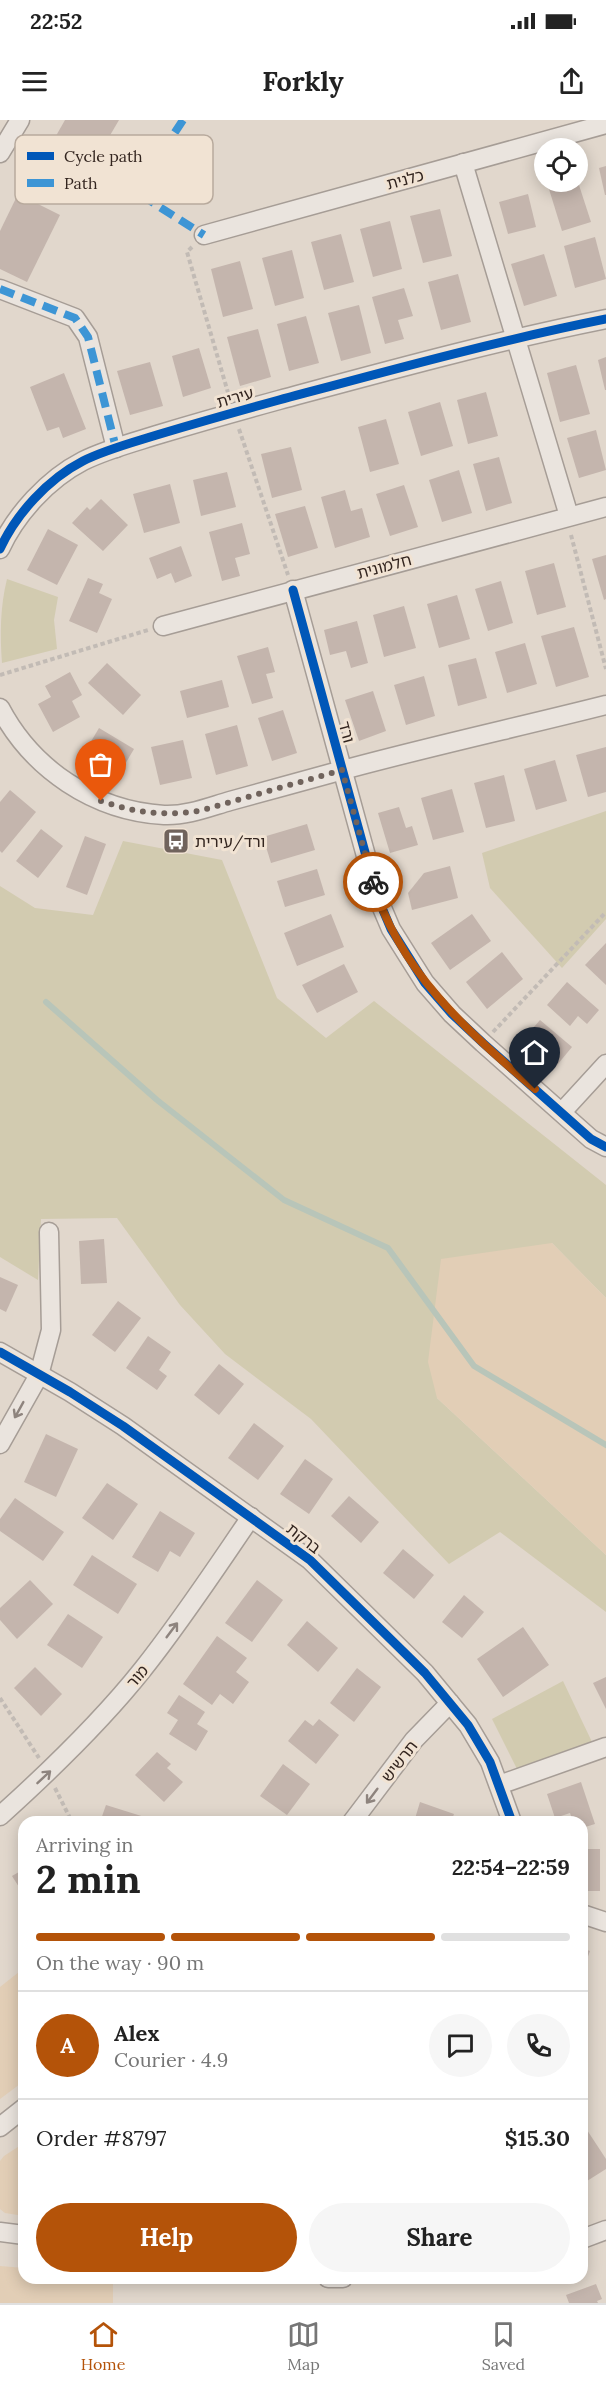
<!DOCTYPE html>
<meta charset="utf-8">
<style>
:root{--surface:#fff;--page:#f6f6f6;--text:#222;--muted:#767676;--line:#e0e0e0;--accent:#b45309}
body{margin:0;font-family:Lora,"Noto Sans Hebrew",serif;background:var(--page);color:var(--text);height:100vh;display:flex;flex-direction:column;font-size:22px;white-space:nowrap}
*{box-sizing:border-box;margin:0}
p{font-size:20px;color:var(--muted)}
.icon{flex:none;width:33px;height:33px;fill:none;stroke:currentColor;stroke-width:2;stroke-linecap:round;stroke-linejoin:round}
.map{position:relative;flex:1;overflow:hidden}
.side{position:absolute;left:18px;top:1696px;width:570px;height:468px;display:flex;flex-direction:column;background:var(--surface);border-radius:18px;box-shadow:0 3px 15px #0003}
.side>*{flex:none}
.buttons{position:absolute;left:534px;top:18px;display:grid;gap:12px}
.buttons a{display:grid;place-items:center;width:54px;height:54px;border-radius:50%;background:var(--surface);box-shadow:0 3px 15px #0003;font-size:30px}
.pin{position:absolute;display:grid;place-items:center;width:51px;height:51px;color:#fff;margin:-62px -26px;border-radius:50% 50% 50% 0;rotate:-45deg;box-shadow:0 0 6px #0007}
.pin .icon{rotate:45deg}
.courier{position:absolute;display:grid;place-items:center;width:60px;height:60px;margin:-30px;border:4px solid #b45309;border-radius:50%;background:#fff;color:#222;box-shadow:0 2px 8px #0007}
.headline em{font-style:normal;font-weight:800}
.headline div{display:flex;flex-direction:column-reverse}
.headline{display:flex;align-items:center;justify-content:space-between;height:102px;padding:0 18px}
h1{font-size:39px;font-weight:800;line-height:45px}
.bar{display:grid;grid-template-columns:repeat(4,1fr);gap:9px 6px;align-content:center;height:72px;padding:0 18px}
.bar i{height:8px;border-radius:4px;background:var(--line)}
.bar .active{background:var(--accent)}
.bar p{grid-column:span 4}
.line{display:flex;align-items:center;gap:15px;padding:0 18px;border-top:2px solid var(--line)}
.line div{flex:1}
.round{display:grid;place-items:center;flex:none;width:63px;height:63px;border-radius:32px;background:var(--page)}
.primary-button{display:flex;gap:12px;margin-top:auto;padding:12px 18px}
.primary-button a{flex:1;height:69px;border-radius:36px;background:var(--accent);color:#fff;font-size:24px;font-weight:800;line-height:69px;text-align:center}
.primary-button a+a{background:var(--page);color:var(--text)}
.status{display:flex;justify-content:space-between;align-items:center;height:42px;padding:0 30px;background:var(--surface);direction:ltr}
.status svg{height:16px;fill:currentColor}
header{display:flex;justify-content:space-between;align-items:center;height:78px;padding:0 18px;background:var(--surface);font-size:27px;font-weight:800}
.dock{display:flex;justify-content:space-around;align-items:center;height:84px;border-top:2px solid var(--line);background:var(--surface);font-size:16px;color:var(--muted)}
.dock a{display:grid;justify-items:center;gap:3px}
.dock .active{color:var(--accent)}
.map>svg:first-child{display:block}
.green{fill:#d2cbb0}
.sand{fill:#e2ceb6}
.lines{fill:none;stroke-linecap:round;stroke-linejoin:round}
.stream{stroke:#b8c5b9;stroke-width:6}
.building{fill:#c4b5ad}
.street-casing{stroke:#a69d96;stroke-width:21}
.path{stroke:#c2bbb5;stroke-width:4;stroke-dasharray:4.5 3;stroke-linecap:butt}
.street{stroke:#eae4de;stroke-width:18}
.quiet{stroke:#3d95d5;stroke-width:8;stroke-dasharray:15 8;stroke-linecap:butt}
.cycleway-casing{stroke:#f1e3d3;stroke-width:13}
.cycleway{stroke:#0057b8;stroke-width:9}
.oneway{stroke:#8e847e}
.done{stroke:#70635c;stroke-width:6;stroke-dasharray:0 10.8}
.route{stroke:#b45309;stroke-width:8}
.labels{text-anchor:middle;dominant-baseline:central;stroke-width:6;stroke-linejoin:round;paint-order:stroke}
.street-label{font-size:16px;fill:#33251f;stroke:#f1e3d3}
.poi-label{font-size:16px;fill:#33251f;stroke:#f1e3d3;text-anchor:start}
.key{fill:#f1e3d3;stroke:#b8aa9d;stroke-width:1.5}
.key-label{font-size:16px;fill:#33251f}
</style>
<div class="status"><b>22:52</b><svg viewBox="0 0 49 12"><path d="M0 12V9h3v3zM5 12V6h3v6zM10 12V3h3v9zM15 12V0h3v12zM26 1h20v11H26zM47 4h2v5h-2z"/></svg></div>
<header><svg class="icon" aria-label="menu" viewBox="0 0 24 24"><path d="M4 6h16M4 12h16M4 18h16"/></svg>Forkly<svg class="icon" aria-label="share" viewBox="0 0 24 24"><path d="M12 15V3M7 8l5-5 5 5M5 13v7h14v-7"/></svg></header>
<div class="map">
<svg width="606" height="2183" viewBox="0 0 606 2183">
<rect width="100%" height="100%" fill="#e1d7cc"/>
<g class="green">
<path d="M7,459L58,477L54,500L57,529L2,543C0,515 0,487 7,459Z"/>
<polygon points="606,691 606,799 562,848 490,768 482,733"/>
<polygon points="123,721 222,740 277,878 326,918 374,881 606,1065 606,1178 552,1123 437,1278 606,1435 606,1492 500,1412 449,1444 311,1299 225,1234 180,1185 117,1098 41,1099 38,1160 0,1137 0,766 35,788 93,795"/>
<polygon points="563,1561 592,1622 517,1649 492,1599"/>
</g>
<g class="sand">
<polygon points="552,1123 606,1178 606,1435 437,1278 428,1242 441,1139"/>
<polygon points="24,1848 24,1961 0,1979 0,1867"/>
<polygon points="24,2023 24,2096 5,2093 0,2089 0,2041 4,2036"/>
<polygon points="0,2146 24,2148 24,2158 113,2159 113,2183 0,2183"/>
</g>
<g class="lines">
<polyline class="stream" points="46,882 157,980 284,1080 388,1128 474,1246 606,1325"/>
</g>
<g class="building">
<polygon points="65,0 119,0 88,53 48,30"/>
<polygon points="606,46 606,75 605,75 599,48"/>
<polygon points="562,62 578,62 591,102 562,111 548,66"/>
<polygon points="18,74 60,95 27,162 0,149 0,111"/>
<polygon points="528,74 536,107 508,114 499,82"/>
<polygon points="440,89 452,136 423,143 410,96"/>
<polygon points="390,101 402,149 373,157 360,109"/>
<polygon points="341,114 354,162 324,170 311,122"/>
<polygon points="595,117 606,159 575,168 564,126"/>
<polygon points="292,130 304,178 275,186 262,138"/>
<polygon points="544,134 557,176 524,186 511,144"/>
<polygon points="240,141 253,189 223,197 211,149"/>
<polygon points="458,154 471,202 441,210 428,162"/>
<polygon points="404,168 413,196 398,200 404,219 385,224 372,177"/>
<polygon points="359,185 371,233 341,241 328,193"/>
<polygon points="306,196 319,243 289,251 277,204"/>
<polygon points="258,209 271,257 240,266 227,217"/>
<polygon points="199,228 211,268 183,277 172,236"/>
<polygon points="606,237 606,270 605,270 598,240"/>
<polygon points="150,242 163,286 130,295 117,251"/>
<polygon points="576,245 590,294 560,302 547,253"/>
<polygon points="64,253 86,309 63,318 59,307 47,311 30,267"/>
<polygon points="486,272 498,316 468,324 457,280"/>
<polygon points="440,282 453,326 421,336 408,292"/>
<polygon points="386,299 399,344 370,352 358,307"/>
<polygon points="596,310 606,350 579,358 567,318"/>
<polygon points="291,327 302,370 272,378 261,334"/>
<polygon points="499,337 512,383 486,391 473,344"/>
<polygon points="459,350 472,393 442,402 429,360"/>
<polygon points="227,352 236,387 201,396 193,360"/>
<polygon points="170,364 180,403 144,413 133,374"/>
<polygon points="404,365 418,407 390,416 376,374"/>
<polygon points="345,370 351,391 362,388 370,417 335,428 321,377"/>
<polygon points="101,379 128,405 103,431 72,403 87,387 90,390"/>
<polygon points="305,386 318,428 288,437 275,394"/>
<polygon points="242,403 250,434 235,438 240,456 222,461 209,412"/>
<polygon points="48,409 78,425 57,465 27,450"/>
<polygon points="181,426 192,456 175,463 171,453 157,459 149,438"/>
<polygon points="606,435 606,479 604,480 592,439"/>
<polygon points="554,443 566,487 537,495 525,451"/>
<polygon points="88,458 103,464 99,473 112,479 97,513 69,501"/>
<polygon points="501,461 513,503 488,511 475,469"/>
<polygon points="457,475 470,519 439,528 427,484"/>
<polygon points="404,486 416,528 384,537 373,495"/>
<polygon points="357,501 368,543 351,548 346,531 330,535 324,510"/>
<polygon points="574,507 589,557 556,567 541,516"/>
<polygon points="525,523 537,564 507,573 495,532"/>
<polygon points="268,527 275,552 266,554 273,578 252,584 237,536"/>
<polygon points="476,538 487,578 458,586 448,545"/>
<polygon points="107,543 141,575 123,595 88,563"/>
<polygon points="70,552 82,575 72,581 80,597 53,612 38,584 51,577 45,566"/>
<polygon points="424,556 435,596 406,605 394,565"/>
<polygon points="222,560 229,587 187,598 180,571"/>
<polygon points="373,571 386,611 359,621 345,580"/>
<polygon points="283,590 297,633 272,641 258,598"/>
<polygon points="237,605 248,646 216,655 205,614"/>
<polygon points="99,608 134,629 118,656 83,635"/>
<polygon points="183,620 192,658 160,665 151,627"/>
<polygon points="606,627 606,672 588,677 576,635"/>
<polygon points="555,640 567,681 536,690 524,649"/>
<polygon points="504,655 515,701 486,708 474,663"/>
<polygon points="452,669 464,712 433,720 421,678"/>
<polygon points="10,670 36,692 2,733 0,731 0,682"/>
<polygon points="399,687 406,708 412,706 418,725 390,733 378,693"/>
<polygon points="307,704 315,730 271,743 263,717"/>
<polygon points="41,709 63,726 38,758 16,741"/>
<polygon points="85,716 106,724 87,775 66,767"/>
<polygon points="450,746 458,778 412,790 408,773 424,753"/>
<polygon points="317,749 325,775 285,787 277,761"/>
<polygon points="331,794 344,827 297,846 284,813"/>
<polygon points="472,794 491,821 450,850 431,823"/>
<polygon points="606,823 606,865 585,845"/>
<polygon points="502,832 523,859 487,889 466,862"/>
<polygon points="344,844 358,872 317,893 302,865"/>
<polygon points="567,862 599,890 587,904 578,896 570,906 547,885"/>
<polygon points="540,900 572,927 553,950 521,922"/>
<polygon points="104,1119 107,1163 81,1164 79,1121"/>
<polygon points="0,1157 18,1165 6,1192 0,1189"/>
<polygon points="118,1181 141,1198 115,1232 92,1215"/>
<polygon points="148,1216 171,1232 159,1250 167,1256 157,1270 126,1248"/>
<polygon points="219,1244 244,1264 219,1295 194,1275"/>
<polygon points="254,1303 284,1326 258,1360 228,1338"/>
<polygon points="46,1314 78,1329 56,1377 24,1362"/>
<polygon points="305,1339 333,1359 309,1394 280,1374"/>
<polygon points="107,1363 138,1384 113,1420 82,1398"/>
<polygon points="349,1376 379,1402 361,1423 331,1396"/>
<polygon points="15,1378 64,1412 43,1441 0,1411 0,1399"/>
<polygon points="160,1391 195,1413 180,1437 170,1431 158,1452 132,1437"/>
<polygon points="403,1429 434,1455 414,1479 383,1453"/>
<polygon points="92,1435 137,1464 118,1494 73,1465"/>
<polygon points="30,1460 53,1484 17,1519 0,1500 0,1488"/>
<polygon points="257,1460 283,1480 252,1522 225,1503"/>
<polygon points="464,1475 484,1492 462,1518 442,1502"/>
<polygon points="68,1494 103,1517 82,1548 47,1525"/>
<polygon points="307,1501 338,1528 318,1552 287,1525"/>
<polygon points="523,1507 549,1545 503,1577 477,1539"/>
<polygon points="217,1516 247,1538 236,1552 249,1562 233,1584 220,1574 212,1585 183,1564"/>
<polygon points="35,1547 62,1574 41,1596 14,1568"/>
<polygon points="357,1548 381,1567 354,1602 330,1583"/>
<polygon points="606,1557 606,1589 593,1563"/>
<polygon points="179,1575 205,1592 197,1604 208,1611 196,1631 169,1614 178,1600 167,1593"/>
<polygon points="319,1599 339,1615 316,1644 288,1621 305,1600 313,1606"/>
<polygon points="157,1632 171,1644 167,1648 183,1662 164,1682 135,1655"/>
<polygon points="283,1644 310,1664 287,1695 260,1676"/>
<polygon points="581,1662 595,1704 582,1708 582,1702 573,1702 570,1693 555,1698 547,1674"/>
<polygon points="420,1682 454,1694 451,1702 414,1702"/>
<polygon points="106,1685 151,1699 150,1702 100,1702"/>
<rect x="582" y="1729" width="18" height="42"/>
<polygon points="24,1749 24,1775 12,1756"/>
<polygon points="582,1828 590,1831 582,1853"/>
<polygon points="585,2007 606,2039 606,2049 587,2061 582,2054 582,2009"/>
<polygon points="596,2164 602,2179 597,2181 598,2183 569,2183 566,2175"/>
</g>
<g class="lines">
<defs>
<g id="street">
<polyline points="0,33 20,0"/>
<polyline points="463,43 569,396"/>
<polyline points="204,115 606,4"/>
<polyline points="0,169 75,198 88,217 116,328"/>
<path d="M0,429C16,394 48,359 83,341C107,329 135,322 160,314C200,302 239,291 279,280C387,251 496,221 606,199"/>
<polyline points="293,470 377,776 391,809 425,863 452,894 483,923 591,1019 606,1027"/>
<polyline points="163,506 606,387"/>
<path d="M0,588C32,649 94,691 164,695C187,696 209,687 230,681C264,672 298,662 332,653C422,628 515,608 606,585"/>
<polyline points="562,992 606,944"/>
<polyline points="0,1232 70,1272 123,1306 310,1440 425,1553 468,1605 490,1642 512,1702"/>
<polyline points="0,1324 39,1255 51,1210 49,1112"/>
<polyline points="499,1665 606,1627"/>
<path d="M0,1696C51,1650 101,1602 143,1549C182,1500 216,1448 251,1397"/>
<polyline points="352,1702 414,1620 450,1583"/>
<polyline points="582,1794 606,1802"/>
<polyline points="0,2007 24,1988"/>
<polyline points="0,2112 24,2115"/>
<polyline points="582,2119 606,2110"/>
<polyline points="328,2158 343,2158"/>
</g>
</defs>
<use href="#street" class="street-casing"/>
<g class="path">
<polyline points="192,127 187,132 229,276"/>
<polyline points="239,309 288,455"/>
<polyline points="571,415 606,549"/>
<polyline points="0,555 148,510"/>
<polyline points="493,912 606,792"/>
<polyline points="0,1578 39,1638"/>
<polyline points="55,1668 72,1702"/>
</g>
<use href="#street" class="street"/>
<g class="quiet">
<polyline points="183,0 136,72 204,115"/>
<polyline points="0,169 75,198 88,217 116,328"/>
</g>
<defs>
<g id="cycleway">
<path d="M0,429C16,394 48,359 83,341C107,329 135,322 160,314C200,302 239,291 279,280C387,251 496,221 606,199"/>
<polyline points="293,470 377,776 391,809 425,863 452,894 483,923 591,1019 606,1027"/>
<polyline points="0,1232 70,1272 123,1306 310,1440 425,1553 468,1605 490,1642 512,1702"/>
</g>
</defs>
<use href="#cycleway" class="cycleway-casing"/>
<use href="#cycleway" class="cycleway"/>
</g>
<defs><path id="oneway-shaft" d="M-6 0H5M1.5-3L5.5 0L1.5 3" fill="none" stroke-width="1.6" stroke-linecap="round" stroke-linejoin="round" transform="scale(1.5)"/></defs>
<g class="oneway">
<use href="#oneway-shaft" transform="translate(19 1290) rotate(119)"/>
<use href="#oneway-shaft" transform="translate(172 1510) rotate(-53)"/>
<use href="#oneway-shaft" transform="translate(44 1657) rotate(-43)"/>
<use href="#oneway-shaft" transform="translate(372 1676) rotate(127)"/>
</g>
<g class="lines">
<path class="done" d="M101,681C138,693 159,696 199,691L342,650L373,762"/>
<path class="route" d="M373,762C398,850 468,912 535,969"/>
</g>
<defs>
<symbol id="bus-square" viewBox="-11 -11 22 22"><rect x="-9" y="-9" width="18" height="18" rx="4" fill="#70635c" stroke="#f1e3d3"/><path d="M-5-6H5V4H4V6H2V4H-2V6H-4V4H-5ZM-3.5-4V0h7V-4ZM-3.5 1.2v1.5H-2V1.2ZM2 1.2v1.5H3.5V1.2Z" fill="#fff"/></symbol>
</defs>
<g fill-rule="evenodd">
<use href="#bus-square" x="161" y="706" width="30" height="30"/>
</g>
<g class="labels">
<g class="street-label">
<text transform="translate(405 59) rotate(-15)">כלנית</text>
<text transform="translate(235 277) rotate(-16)">עירית</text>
<text transform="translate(384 446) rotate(-15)">חלמונית</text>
<text transform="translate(347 612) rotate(75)">ורד</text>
<text transform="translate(304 1418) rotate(38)">ברקת</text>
<text transform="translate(137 1556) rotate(-50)">מור</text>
<text transform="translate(399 1641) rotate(-52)">תרשיש</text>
</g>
<g class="poi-label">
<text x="195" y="721">ורד/עירית</text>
</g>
</g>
<rect x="15" y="15" width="198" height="69" rx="9" class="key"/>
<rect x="27" y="32" width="27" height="8" fill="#0057b8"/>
<rect x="27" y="59" width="27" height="8" fill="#3d95d5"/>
<g class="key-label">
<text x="64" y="42">Cycle path</text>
<text x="64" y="69">Path</text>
</g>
</svg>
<div class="buttons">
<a><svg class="icon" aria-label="locate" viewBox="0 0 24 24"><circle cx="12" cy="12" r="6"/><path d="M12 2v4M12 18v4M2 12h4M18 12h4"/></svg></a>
</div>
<div class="pin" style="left:101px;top:681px;background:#ea580c"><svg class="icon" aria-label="bag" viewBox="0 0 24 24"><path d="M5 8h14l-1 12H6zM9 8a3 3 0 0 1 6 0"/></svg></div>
<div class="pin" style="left:535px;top:969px;background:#1f2937"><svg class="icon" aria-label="home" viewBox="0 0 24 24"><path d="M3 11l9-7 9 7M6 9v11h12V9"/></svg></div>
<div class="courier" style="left:373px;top:762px"><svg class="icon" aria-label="bike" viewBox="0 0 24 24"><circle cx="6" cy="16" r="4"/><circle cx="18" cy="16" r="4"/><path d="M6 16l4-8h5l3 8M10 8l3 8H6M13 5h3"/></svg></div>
<section class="side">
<div class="headline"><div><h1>2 min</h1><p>Arriving in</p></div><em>22:54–22:59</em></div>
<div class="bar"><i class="active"></i><i class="active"></i><i class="active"></i><i></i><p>On the way · 90 m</p></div>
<div class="line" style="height:108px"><b class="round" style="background:var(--accent);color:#fff">A</b><div><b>Alex</b><p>Courier · 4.9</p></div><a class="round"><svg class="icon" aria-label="chat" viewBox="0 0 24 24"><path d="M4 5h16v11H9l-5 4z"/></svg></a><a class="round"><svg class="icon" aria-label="phone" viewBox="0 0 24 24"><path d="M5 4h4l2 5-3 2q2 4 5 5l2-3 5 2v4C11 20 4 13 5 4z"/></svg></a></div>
<div class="line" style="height:78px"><div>Order #8797</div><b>$15.30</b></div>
<div class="primary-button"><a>Help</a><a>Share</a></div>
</section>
</div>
<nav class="dock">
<a class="active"><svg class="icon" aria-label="home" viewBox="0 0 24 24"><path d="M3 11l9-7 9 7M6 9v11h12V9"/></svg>Home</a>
<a><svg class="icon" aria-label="map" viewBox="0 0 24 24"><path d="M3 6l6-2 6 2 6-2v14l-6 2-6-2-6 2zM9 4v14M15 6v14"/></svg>Map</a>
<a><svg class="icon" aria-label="saved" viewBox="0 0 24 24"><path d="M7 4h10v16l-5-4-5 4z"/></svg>Saved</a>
</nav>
